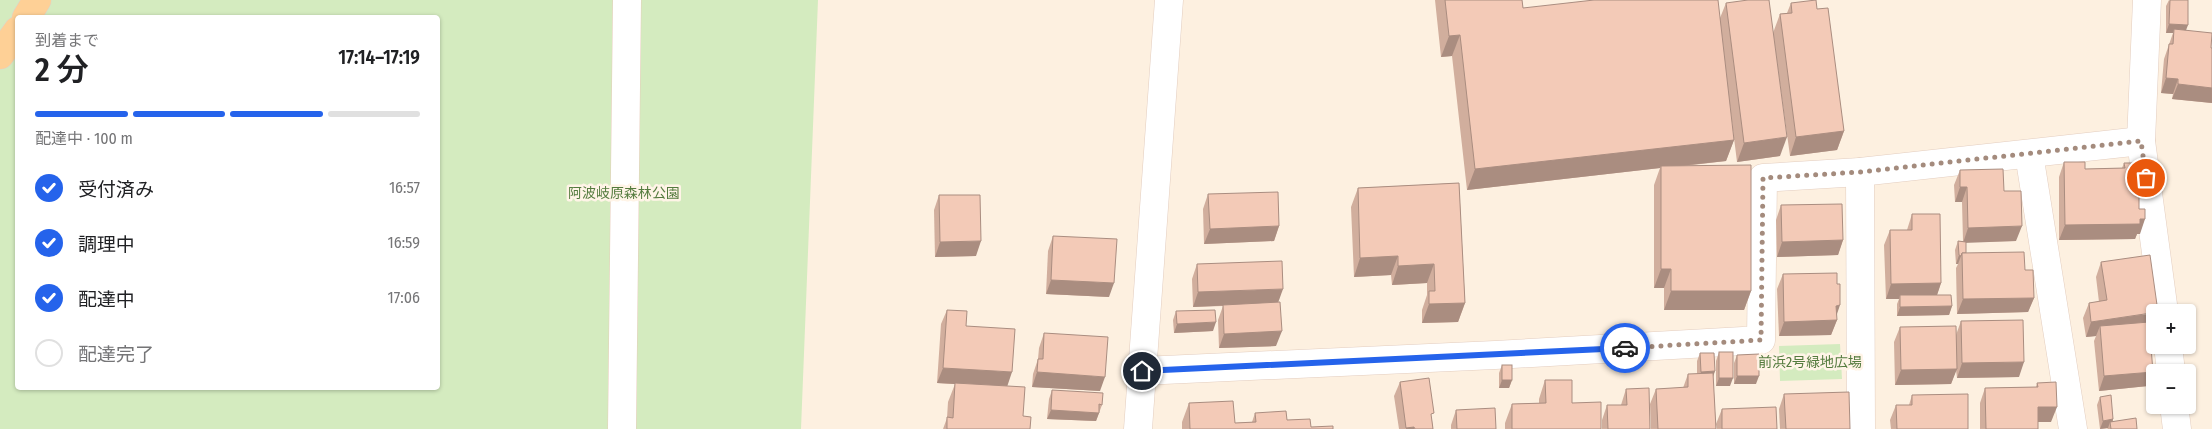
<!DOCTYPE html>
<html lang="ja">
<meta charset="utf-8">
<style>
:root{--surface:#fff;--page:#f6f6f6;--text:#202124;--muted:#757577;--line:#e0e0e0;--accent:#2563eb}
body{margin:0;font-family:"Fira Sans Condensed","Noto Sans JP",sans-serif;background:var(--page);color:var(--text);height:100vh;display:flex;flex-direction:column;font-size:19px;white-space:nowrap}
*{box-sizing:border-box;margin:0}
p{font-size:16px;color:var(--muted)}
.icon{flex:none;width:28px;height:28px;fill:none;stroke:currentColor;stroke-width:2;stroke-linecap:round;stroke-linejoin:round}
.map{position:relative;flex:1;overflow:hidden}
.drawer{position:absolute;left:15px;top:15px;width:425px;height:375px;display:flex;flex-direction:column;background:var(--surface);border-radius:5px;box-shadow:0 1px 4px #0004}
.drawer>*{flex:none}
.tools{position:absolute;left:2146px;top:304px;display:grid;gap:10px}
.tools a{display:grid;place-items:center;width:50px;height:50px;border-radius:5px;background:var(--surface);box-shadow:0 1px 4px #0004;font-size:25px}
.pin{position:absolute;display:grid;place-items:center;width:42px;height:42px;color:#fff;margin:-21px;border:2px solid #fff;border-radius:50%;box-shadow:0 1px 5px #0007}
.courier{position:absolute;display:grid;place-items:center;width:50px;height:50px;margin:-25px;border:4px solid #2563eb;border-radius:50%;background:#fff;color:#222;box-shadow:0 1px 6px #0007}
.head em{font-style:normal;font-weight:600}
.head div{display:flex;flex-direction:column-reverse}
.head{display:flex;align-items:center;justify-content:space-between;height:85px;padding:0 20px}
h1{font-size:32px;font-weight:600;line-height:38px}
.bar{display:grid;grid-template-columns:repeat(4,1fr);gap:8px 5px;align-content:center;height:60px;padding:0 20px}
.bar i{height:6px;border-radius:4px;background:var(--line)}
.bar .on{background:var(--accent)}
.bar p{grid-column:span 4}
ol{padding:0 20px;list-style:none}
li{display:flex;align-items:center;gap:15px;height:55px}
li p{margin-inline-start:auto}
li .icon{padding:5px;border-radius:50%;background:var(--accent);color:#fff;stroke-width:4}
li:last-child{color:var(--muted)}
li i{width:28px;height:28px;border:2px solid var(--line);border-radius:50%}
.map>svg:first-child{display:block}
.green{fill:#d4ebbf;fill-rule:evenodd}
.lines{fill:none;stroke-linecap:round;stroke-linejoin:round}
.street-casing{stroke:#e3cdbf;stroke-width:29}
.secondary-casing{stroke:#e8cdbc;stroke-width:29}
.primary-casing{stroke:#dbd3cf;stroke-width:29}
.street{stroke:#fff;stroke-width:28}
.secondary{stroke:#fff;stroke-width:28}
.primary{stroke:#fed096;stroke-width:28}
.wall{fill:#d1ae9d}
.shaded-wall{fill:#aa8d80}
.building{fill:#f3cab7;stroke:#aa8d80}
.done{stroke:#a48b7d;stroke-width:5;stroke-dasharray:0 9}
.route{stroke:#2563eb;stroke-width:6}
.labels{text-anchor:middle;dominant-baseline:central;stroke-width:5;stroke-linejoin:round;paint-order:stroke}
.park-label{font-size:14px;fill:#547b3e;stroke:#fff4e7}
</style>
<div class="map">
<svg width="2212" height="429" viewBox="0 0 2212 429">
<rect width="100%" height="100%" fill="#fdf0e0"/>
<g class="green">
<path d="M0,0H818L801,429H0ZM18,18H438V388H18Z"/>
<polygon points="1840,344 1842,379 1780,381 1779,346"/>
</g>
<g class="lines">
<defs>
<g id="street">
<polyline points="2147,0 2141,141 2164,312"/>
<polyline points="2029,154 2073,429"/>
<polyline points="1860,172 1861,429"/>
<polyline points="2168,345 2171,372"/>
<polyline points="1142,371 1495,355 1761,340 1763,178 1860,172 2141,141"/>
<polyline points="2174,405 2177,429"/>
<polyline points="1138,429 1169,0"/>
</g>
<polyline id="secondary" points="622,429 627,0"/>
<g id="primary">
<polyline points="26,18 37,0"/>
<polyline points="0,55 18,30"/>
</g>
</defs>
<use href="#street" class="street-casing"/>
<use href="#secondary" class="secondary-casing"/>
<use href="#primary" class="primary-casing"/>
<use href="#street" class="street"/>
<use href="#secondary" class="secondary"/>
<use href="#primary" class="primary"/>
</g>
<g class="wall">
<polygon points="1435,0 1522,0 1523,8 1720,18 1726,3 1780,156 1737,162 1729,98 1734,140 1726,161 1684,166 1751,291 1744,310 1664,310 1664,288 1654,288 1654,185 1660,168 1467,190 1452,56 1441,57"/>
<polygon points="2169,0 2186,30 2212,48 2212,103 2172,99 2173,94 2161,93 2164,59 2173,33 2166,33 2166,6"/>
<polygon points="1791,3 1817,9 1844,131 1837,150 1790,156 1773,33 1780,14 1787,13"/>
<polygon points="2064,162 2085,169 2122,168 2124,163 2140,234 2137,234 2135,239 2059,240 2059,177"/>
<polygon points="1960,170 2004,191 2016,241 1966,242 1966,253 2025,270 2034,298 2028,312 1957,314 1956,268 1958,264 1956,264 1955,250 1958,241 1963,241 1962,202 1955,202 1954,185"/>
<polygon points="1459,183 1465,303 1458,322 1422,323 1422,310 1427,295 1427,283 1392,285 1391,275 1354,277 1351,207 1358,188"/>
<polygon points="1208,194 1279,226 1274,241 1204,244 1203,209"/>
<polygon points="939,195 976,256 935,257 934,210"/>
<polygon points="1781,205 1843,240 1838,255 1777,257 1776,220"/>
<polygon points="1912,214 1941,283 1937,295 1952,306 1949,315 1897,316 1897,304 1899,299 1886,299 1884,245 1890,230 1907,230"/>
<polygon points="1053,236 1109,297 1046,294 1048,251"/>
<polygon points="2101,262 2153,328 2149,328 2148,386 2099,391 2094,341 2096,336 2086,337 2083,318 2089,303 2099,302 2096,277"/>
<polygon points="1197,264 1278,302 1276,346 1219,348 1218,320 1223,306 1193,307 1192,279"/>
<polygon points="1783,274 1837,320 1831,335 1779,336 1777,289"/>
<polygon points="947,310 966,326 1007,386 1030,429 943,429 947,418 948,402 955,384 937,383 941,324"/>
<polygon points="1176,311 1213,331 1174,333 1173,320"/>
<polygon points="1961,321 2019,377 1957,378 1956,370 1951,384 1895,385 1894,342 1900,327 1956,335"/>
<polygon points="1044,333 1100,391 1032,387 1033,374 1038,359 1039,348"/>
<polygon points="1719,352 1730,386 1716,386 1716,361"/>
<polygon points="1700,353 1715,371 1713,375 1716,429 1651,429 1650,404 1656,389 1683,388 1688,374 1697,374 1697,361"/>
<polygon points="1737,355 1756,384 1734,384 1734,363"/>
<polygon points="1502,365 1512,380 1509,388 1499,388 1499,373"/>
<polygon points="1545,380 1572,403 1601,429 1505,429 1505,423 1512,404 1539,403 1539,399"/>
<polygon points="1400,382 1432,420 1433,429 1399,429 1394,396"/>
<polygon points="2037,383 2051,422 2038,422 2038,429 1980,429 1980,403 1985,388 2036,387"/>
<polygon points="1626,389 1650,429 1602,429 1602,420 1607,405 1621,405"/>
<polygon points="1052,390 1102,405 1096,421 1047,419 1049,399"/>
<polygon points="1784,394 1850,429 1780,429 1779,409"/>
<polygon points="1912,395 1968,429 1891,429 1890,420 1896,405 1909,405"/>
<polygon points="2100,397 2113,419 2113,421 2137,429 2107,429 2108,428 2100,429 2097,405"/>
<polygon points="1189,403 1235,423 1252,422 1255,413 1311,427 1333,429 1182,429 1182,422"/>
<polygon points="1722,409 1777,429 1717,429 1716,424"/>
<polygon points="1456,410 1496,429 1451,429 1451,425"/>
</g>
<g class="shaded-wall">
<polygon points="2169,24 2188,25 2185,33 2174,29 2173,33 2166,33"/>
<polygon points="1460,35 1452,56 1441,57 1449,36"/>
<polygon points="2166,78 2178,79 2173,94 2161,93"/>
<polygon points="2178,84 2212,88 2212,103 2172,99"/>
<polygon points="1844,131 1837,150 1790,156 1796,137"/>
<polygon points="1787,137 1780,156 1737,162 1744,143"/>
<polygon points="1734,140 1726,161 1661,168 1661,166 1660,168 1467,190 1475,169"/>
<polygon points="1960,187 1967,187 1962,202 1955,202"/>
<polygon points="2140,219 2145,219 2140,234 2137,234 2135,239 2059,240 2065,225"/>
<polygon points="1279,226 1274,241 1204,244 1210,229"/>
<polygon points="2022,226 2016,241 1963,243 1968,228"/>
<polygon points="1843,240 1838,255 1777,257 1782,242"/>
<polygon points="981,241 976,256 935,257 940,242"/>
<polygon points="1959,255 1961,256 1958,264 1956,264"/>
<polygon points="1398,256 1391,275 1354,277 1360,258"/>
<polygon points="1434,264 1427,283 1392,285 1398,266"/>
<polygon points="1661,269 1671,269 1664,288 1654,288"/>
<polygon points="1051,280 1114,283 1109,297 1046,294"/>
<polygon points="1941,283 1936,298 1900,295 1899,299 1886,299 1891,284"/>
<polygon points="1283,289 1278,303 1193,307 1198,292"/>
<polygon points="1671,291 1751,291 1744,310 1664,310"/>
<polygon points="2034,298 2028,312 1957,314 1963,299"/>
<polygon points="1465,303 1458,322 1422,323 1429,304"/>
<polygon points="1840,305 1835,320 1837,320 1831,335 1779,336 1784,322 1836,306"/>
<polygon points="1952,306 1949,315 1897,316 1900,307"/>
<polygon points="2155,313 2155,321 2153,328 2100,335 2100,326 2096,336 2086,337 2091,322"/>
<polygon points="1216,322 1213,331 1174,333 1177,324"/>
<polygon points="1282,331 1276,346 1219,348 1224,334"/>
<polygon points="2024,362 2019,377 1957,378 1962,363"/>
<polygon points="943,368 1012,372 1007,387 937,383"/>
<polygon points="1957,369 1951,384 1895,385 1901,370"/>
<polygon points="1715,371 1712,380 1698,380 1701,372"/>
<polygon points="1037,372 1105,377 1100,391 1032,387"/>
<polygon points="2153,372 2148,386 2099,391 2104,376"/>
<polygon points="1737,376 1759,376 1756,384 1734,384"/>
<polygon points="1719,378 1733,378 1730,386 1716,386"/>
<polygon points="1502,380 1512,380 1509,388 1499,388"/>
<polygon points="2038,407 2057,407 2051,422 2032,422"/>
<polygon points="1051,410 1099,413 1096,421 1047,419"/>
<polygon points="2113,419 2111,427 2110,422 2108,428 2100,429 2103,421"/>
<polygon points="1414,427 1414,429 1406,429 1406,428"/>
</g>
<g class="building">
<polygon points="1445,0 1522,0 1523,8 1594,0 1718,0 1734,140 1475,169 1460,35 1449,36"/>
<polygon points="1748,0 1769,0 1787,137 1744,143 1726,3"/>
<polygon points="1816,0 1817,9 1828,8 1844,131 1796,137 1780,14 1792,13 1791,3"/>
<polygon points="2170,0 2188,0 2188,25 2169,24"/>
<polygon points="2174,29 2212,33 2211,48 2212,48 2212,88 2178,84 2178,79 2166,78 2169,44 2173,44"/>
<polygon points="2064,162 2085,162 2085,169 2125,168 2124,163 2139,163 2139,209 2145,209 2145,219 2140,219 2140,224 2065,225"/>
<polygon points="1751,165 1751,291 1671,291 1671,269 1661,269 1661,166"/>
<polygon points="2003,169 2004,191 2021,191 2022,226 1968,228 1967,187 1960,187 1960,170"/>
<polygon points="1459,183 1465,303 1429,304 1429,291 1435,291 1434,264 1398,266 1398,256 1360,258 1358,188"/>
<polygon points="1278,192 1279,226 1210,229 1208,194"/>
<polygon points="939,195 980,195 981,241 940,242"/>
<polygon points="1842,204 1843,240 1782,242 1781,205"/>
<polygon points="1912,214 1940,214 1941,283 1891,284 1890,230 1912,230"/>
<polygon points="1053,236 1117,239 1114,283 1051,280"/>
<polygon points="1958,241 1966,242 1966,253 1962,253 1961,256 1959,255"/>
<polygon points="2024,252 2025,270 2033,270 2034,298 1963,299 1962,253"/>
<polygon points="2150,255 2158,312 2091,322 2089,303 2107,300 2101,262"/>
<polygon points="1282,261 1283,289 1198,292 1197,264"/>
<polygon points="1837,273 1837,284 1840,284 1840,305 1836,306 1837,320 1784,322 1783,274"/>
<polygon points="1900,295 1951,295 1952,306 1900,307"/>
<polygon points="1280,302 1282,331 1224,334 1223,305"/>
<polygon points="947,310 967,311 966,326 1015,329 1012,372 943,368"/>
<polygon points="1215,310 1216,322 1177,324 1176,311"/>
<polygon points="2023,320 2024,362 1962,363 1961,321"/>
<polygon points="2149,322 2153,372 2104,376 2100,326"/>
<polygon points="1956,326 1957,369 1901,370 1900,327"/>
<polygon points="1044,333 1108,337 1105,377 1037,372 1038,359 1043,359"/>
<rect x="1719" y="352" width="14" height="26"/>
<polygon points="1700,353 1714,353 1715,371 1701,372"/>
<polygon points="1759,354 1759,376 1737,376 1737,355"/>
<rect x="1502" y="365" width="10" height="15"/>
<polygon points="1713,373 1716,429 1658,429 1656,389 1688,387 1688,374"/>
<polygon points="1429,378 1434,413 1431,414 1433,429 1415,429 1414,427 1406,428 1400,382"/>
<polygon points="1545,380 1572,380 1572,403 1601,402 1601,429 1512,429 1512,404 1546,403"/>
<polygon points="2056,382 2057,407 2038,407 2038,429 1986,429 1985,388 2038,387 2037,383"/>
<polygon points="955,383 1025,387 1023,416 1031,417 1030,429 947,429 947,417 953,418"/>
<polygon points="1649,388 1650,429 1608,429 1607,405 1627,405 1626,389"/>
<polygon points="1052,390 1103,393 1102,405 1099,404 1099,413 1051,410"/>
<polygon points="1849,392 1850,429 1786,429 1784,394"/>
<polygon points="1968,394 1968,429 1897,429 1896,405 1912,405 1912,395"/>
<polygon points="2111,395 2113,419 2103,421 2100,397"/>
<polygon points="1233,401 1235,423 1256,422 1255,413 1286,411 1287,420 1310,419 1311,427 1333,426 1333,429 1190,429 1189,403"/>
<polygon points="1776,407 1777,429 1722,429 1722,409"/>
<polygon points="1495,408 1496,429 1457,429 1456,410"/>
<polygon points="2136,418 2137,429 2111,429 2110,422"/>
</g>
<g class="lines">
<polyline class="done" points="1625,348 1761,340 1763,178 1860,172 2141,141 2146,178"/>
<polyline class="route" points="1142,371 1625,348"/>
</g>
<g class="labels">
<g class="park-label">
<text x="624" y="193">阿波岐原森林公園</text>
<text x="1810" y="362">前浜2号緑地広場</text>
</g>
</g>
</svg>
<div class="tools">
<a>+</a>
<a>−</a>
</div>
<div class="pin" style="left:2146px;top:178px;background:#ea580c"><svg class="icon" aria-label="bag" viewBox="0 0 24 24"><path d="M5 8h14l-1 12H6zM9 8a3 3 0 0 1 6 0"/></svg></div>
<div class="pin" style="left:1142px;top:371px;background:#1f2937"><svg class="icon" aria-label="home" viewBox="0 0 24 24"><path d="M3 11l9-7 9 7M6 9v11h12V9"/></svg></div>
<div class="courier" style="left:1625px;top:348px"><svg class="icon" aria-label="car" viewBox="0 0 24 24"><path d="M5 17H2v-5l4-1 3-4h7l3 4 3 1v5h-3M9 17h6M6 11h13"/><circle cx="7" cy="17" r="2"/><circle cx="17" cy="17" r="2"/></svg></div>
<section class="drawer">
<div class="head"><div><h1>2 分</h1><p>到着まで</p></div><em>17:14–17:19</em></div>
<div class="bar"><i class="on"></i><i class="on"></i><i class="on"></i><i></i><p>配達中 · 100 m</p></div>
<ol>
<li><svg class="icon" aria-label="check" viewBox="0 0 24 24"><path d="M5 12l5 5 9-10"/></svg>受付済み<p>16:57</p></li>
<li><svg class="icon" aria-label="check" viewBox="0 0 24 24"><path d="M5 12l5 5 9-10"/></svg>調理中<p>16:59</p></li>
<li><svg class="icon" aria-label="check" viewBox="0 0 24 24"><path d="M5 12l5 5 9-10"/></svg>配達中<p>17:06</p></li>
<li><i></i>配達完了</li>
</ol>
</section>
</div>
